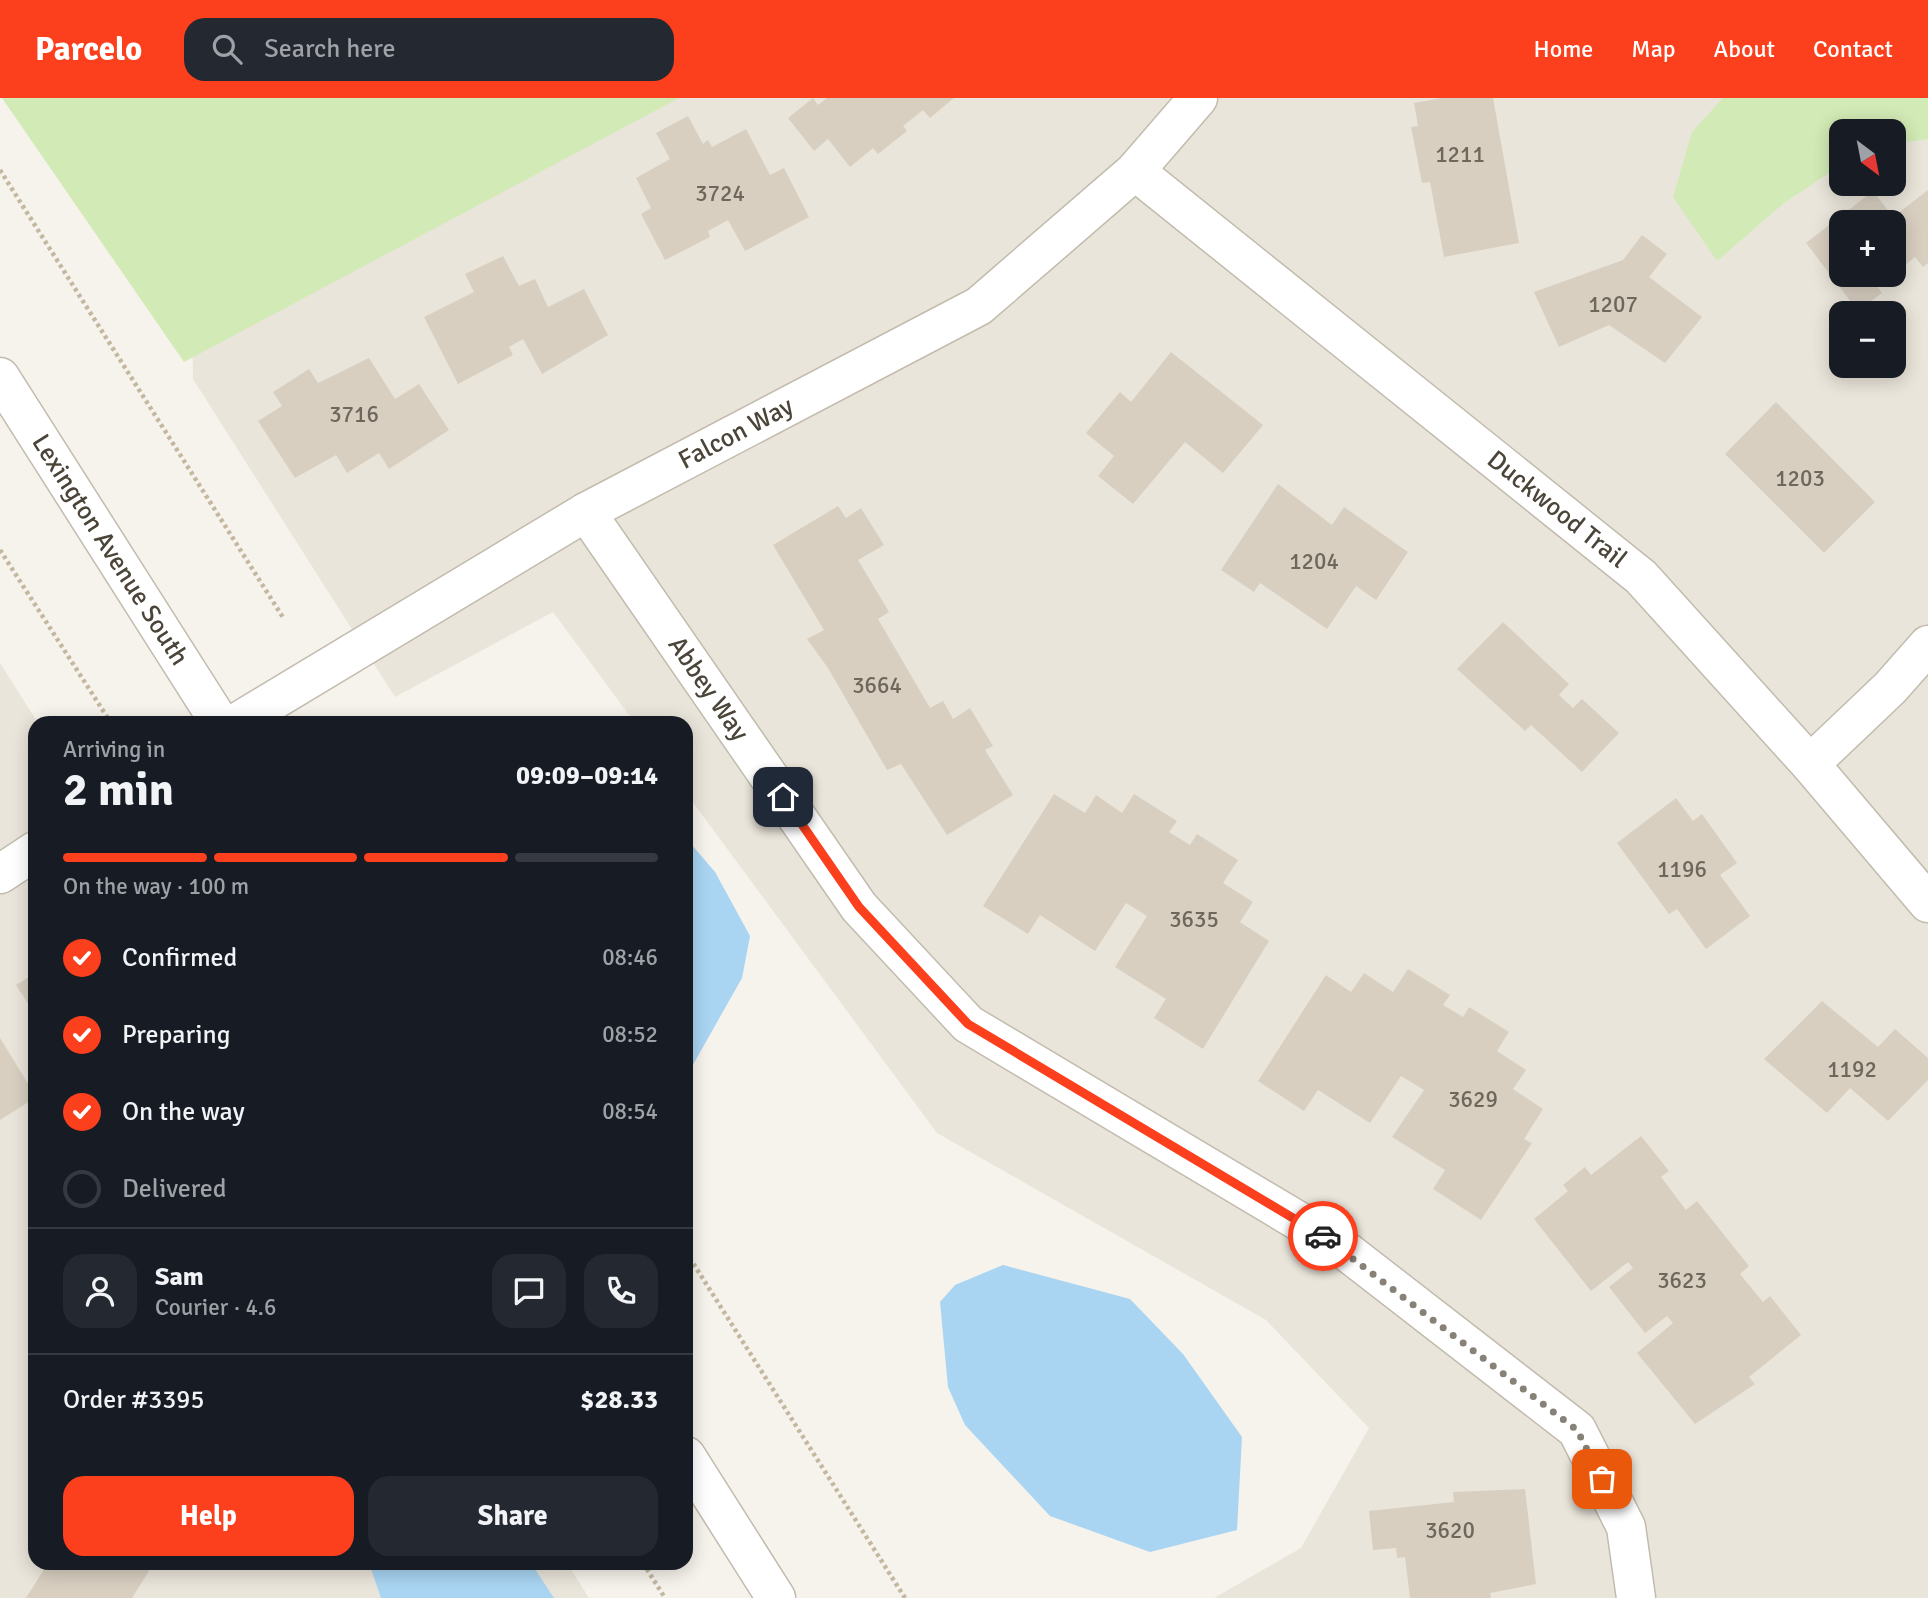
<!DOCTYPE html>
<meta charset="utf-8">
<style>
:root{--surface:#171b24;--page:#242831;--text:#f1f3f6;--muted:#9ea1a6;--line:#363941;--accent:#fc3f1d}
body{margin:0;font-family:Signika,sans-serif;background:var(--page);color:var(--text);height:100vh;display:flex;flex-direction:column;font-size:26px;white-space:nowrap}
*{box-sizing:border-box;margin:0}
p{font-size:23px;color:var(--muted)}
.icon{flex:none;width:38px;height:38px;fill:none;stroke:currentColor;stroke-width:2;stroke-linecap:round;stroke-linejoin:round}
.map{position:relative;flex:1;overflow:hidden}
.side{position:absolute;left:28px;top:618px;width:665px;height:854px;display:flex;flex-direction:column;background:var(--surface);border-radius:21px;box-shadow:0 4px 18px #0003}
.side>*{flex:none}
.needle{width:46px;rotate:148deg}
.fabs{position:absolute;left:1829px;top:21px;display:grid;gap:14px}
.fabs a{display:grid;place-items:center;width:77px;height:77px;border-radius:14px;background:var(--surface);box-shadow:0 4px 18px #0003;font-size:35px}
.pin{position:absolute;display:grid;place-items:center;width:60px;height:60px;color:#fff;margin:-30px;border-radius:14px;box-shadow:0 4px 10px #0006}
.courier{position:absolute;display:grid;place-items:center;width:70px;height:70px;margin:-35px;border:5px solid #fc3f1d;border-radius:50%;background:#fff;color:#222;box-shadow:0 2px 9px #0007}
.overview em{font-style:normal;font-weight:700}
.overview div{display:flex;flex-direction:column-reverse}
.overview{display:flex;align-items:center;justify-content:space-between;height:119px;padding:0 35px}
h1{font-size:46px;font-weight:700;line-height:52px}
.bar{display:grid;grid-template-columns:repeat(4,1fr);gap:10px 7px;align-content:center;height:84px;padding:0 35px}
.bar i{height:9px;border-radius:5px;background:var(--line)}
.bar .selected{background:var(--accent)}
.bar p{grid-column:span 4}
.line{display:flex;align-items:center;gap:18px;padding:0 35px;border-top:2px solid var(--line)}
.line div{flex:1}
.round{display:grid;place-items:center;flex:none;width:74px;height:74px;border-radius:21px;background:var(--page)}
ol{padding:0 35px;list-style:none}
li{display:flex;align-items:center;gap:21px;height:77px}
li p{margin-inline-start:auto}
li .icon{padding:7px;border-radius:50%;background:var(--accent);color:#fff;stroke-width:4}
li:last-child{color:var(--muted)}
li i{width:38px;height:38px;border:4px solid var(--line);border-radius:50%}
.action{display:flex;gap:14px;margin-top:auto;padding:14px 35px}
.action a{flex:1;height:80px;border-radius:21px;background:var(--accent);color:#fff;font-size:28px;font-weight:700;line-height:80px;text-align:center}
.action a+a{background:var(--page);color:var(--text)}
header{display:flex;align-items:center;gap:42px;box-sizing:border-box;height:98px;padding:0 35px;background:var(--accent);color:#fff}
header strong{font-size:33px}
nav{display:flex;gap:38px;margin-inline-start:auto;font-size:24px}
.search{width:490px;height:63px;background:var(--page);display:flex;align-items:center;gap:18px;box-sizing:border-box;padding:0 24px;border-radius:21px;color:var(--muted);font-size:26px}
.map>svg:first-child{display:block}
.residential{fill:#eae5da;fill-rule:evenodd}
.green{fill:#d2eab5}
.water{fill:#a9d4f2}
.building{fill:#d8cfc1}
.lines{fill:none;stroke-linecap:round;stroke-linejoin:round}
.minor-casing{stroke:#c2bbae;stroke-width:41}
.path{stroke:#c4b79f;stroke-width:4.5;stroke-dasharray:3.5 3.5;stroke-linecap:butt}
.minor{stroke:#fff;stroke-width:38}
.done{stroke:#878178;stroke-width:7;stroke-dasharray:0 12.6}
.route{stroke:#fc3f1d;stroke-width:9}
.labels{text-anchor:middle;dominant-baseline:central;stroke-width:7;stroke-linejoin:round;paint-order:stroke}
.number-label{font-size:23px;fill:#6e675b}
.street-label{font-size:26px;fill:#4b4439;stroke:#fff}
</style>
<header>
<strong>Parcelo</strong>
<div class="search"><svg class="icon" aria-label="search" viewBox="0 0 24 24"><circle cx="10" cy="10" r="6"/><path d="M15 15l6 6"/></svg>Search here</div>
<nav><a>Home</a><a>Map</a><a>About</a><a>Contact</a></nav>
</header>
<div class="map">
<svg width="1928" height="1500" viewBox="0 0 1928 1500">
<rect width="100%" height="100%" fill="#f6f3ec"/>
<g class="residential">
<path d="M576,0H1928V1500H1214L1301,1450L1369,1330L1266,1222L937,1035L686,695V625H635L553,514L395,599L193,281L192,216ZM1841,33H1894V86H1841ZM1841,124H1894V177H1841ZM1841,215H1894V268H1841Z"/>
<polygon points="0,565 38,625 35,625 35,1465 567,1465 589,1500 0,1500"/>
</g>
<g class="green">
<polygon points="2,0 679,0 184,264"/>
<polygon points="1723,0 1928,0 1928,41 1894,46 1894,33 1841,33 1841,67 1784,105 1717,163 1673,99 1692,34"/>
</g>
<g class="water">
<polygon points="686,740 715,774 750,838 742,880 686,979"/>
<polygon points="1003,1167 1130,1201 1183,1256 1242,1339 1237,1432 1150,1454 1050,1418 965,1327 948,1289 940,1204 955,1187"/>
<polygon points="369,1465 531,1465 554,1500 381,1500"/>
</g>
<g class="building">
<polygon points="813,0 818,7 827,0 954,0 930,20 923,12 903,28 907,33 878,56 873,50 850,69 828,41 814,53 788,20"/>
<polygon points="1442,0 1493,0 1519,145 1444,159 1430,84 1422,85 1411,29 1418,28 1414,5"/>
<polygon points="688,18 703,46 708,42 712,49 746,31 770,77 784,70 809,119 745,153 728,122 708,133 710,139 665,162 641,116 651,110 636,80 670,61 656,35"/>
<polygon points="1928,92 1928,165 1923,169 1915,159 1894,176 1894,124 1841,124 1841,177 1892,177 1877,188 1882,195 1858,213 1806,145 1873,93 1893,119"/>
<polygon points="1642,137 1667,156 1649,179 1702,219 1665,265 1609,227 1559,249 1534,194 1623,162"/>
<polygon points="503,158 519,188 535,181 548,209 584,191 608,237 542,276 523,241 509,249 513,257 458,286 424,219 474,194 465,176"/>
<polygon points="1171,254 1263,327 1223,375 1185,344 1133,406 1098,378 1114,358 1086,335 1120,294 1131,304"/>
<polygon points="369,260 395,301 419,286 449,332 389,371 379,355 347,375 336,357 295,380 258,323 282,308 273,294 309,271 318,285"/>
<polygon points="1776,304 1875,404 1824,455 1725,356"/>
<polygon points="1278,386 1332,427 1344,409 1408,454 1376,502 1356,488 1327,531 1260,485 1254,494 1221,472"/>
<polygon points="838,408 846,420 861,410 884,447 858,462 889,514 878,521 930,610 943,603 953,621 970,610 993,648 985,652 1013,697 947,737 901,666 887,672 828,570 807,541 824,532 773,447"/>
<polygon points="1503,524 1569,586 1559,597 1573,610 1582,601 1619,635 1582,674 1531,627 1525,633 1457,571"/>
<polygon points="1054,696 1085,715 1096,697 1122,715 1134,696 1177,723 1169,734 1190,747 1197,736 1238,762 1223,785 1253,804 1240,824 1269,843 1203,951 1154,920 1166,901 1115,869 1147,818 1126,805 1095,853 1040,817 1028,836 983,808"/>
<polygon points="1676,700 1693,723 1702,716 1737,765 1720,777 1750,818 1706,851 1677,811 1669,816 1617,745"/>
<polygon points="1408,871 1450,897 1443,907 1463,919 1469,909 1509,934 1497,953 1526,972 1513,991 1543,1011 1524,1041 1532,1045 1481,1122 1433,1091 1445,1072 1392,1039 1424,992 1401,978 1370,1025 1318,992 1304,1013 1258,983 1326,877 1351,894 1364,875 1393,894"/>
<polygon points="35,875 35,916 16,887"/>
<polygon points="1822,903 1878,949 1895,931 1928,960 1928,982 1888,1023 1850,990 1827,1015 1764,961"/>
<polygon points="0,940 35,997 35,1000 0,1022"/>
<polygon points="1641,1038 1669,1073 1661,1079 1686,1112 1697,1103 1749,1168 1740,1176 1763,1204 1770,1198 1801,1237 1749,1279 1755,1286 1695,1326 1637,1255 1673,1225 1667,1218 1645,1235 1609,1189 1633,1170 1628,1164 1591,1193 1534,1121 1568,1093 1563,1087 1585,1069 1591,1077"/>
<polygon points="1525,1391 1536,1486 1490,1495 1491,1500 1410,1500 1405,1459 1397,1460 1396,1450 1373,1452 1369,1413 1454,1404 1453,1394"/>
<polygon points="48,1465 136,1465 149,1473 132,1500 26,1500"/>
</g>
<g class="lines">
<defs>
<g id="minor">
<path id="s1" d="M1135,73L1641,479L1810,666L1928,805"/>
<path id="s2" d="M0,279L220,625"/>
<path id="s3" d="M586,414L859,809L968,926L1337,1146L1577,1332L1626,1429L1636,1500"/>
<path id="s4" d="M236,625L586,414L979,208L1135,73L1198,0"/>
<polyline points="1810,666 1890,590 1928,547"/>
<polyline points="0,776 35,753"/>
<polyline points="686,1358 776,1500"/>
</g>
</defs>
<use href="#minor" class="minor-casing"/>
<g class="path">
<polyline points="0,72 284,521"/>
<polyline points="0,452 111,625"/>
<polyline points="686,1154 905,1500"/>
<polyline points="643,1465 665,1500"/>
</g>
<use href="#minor" class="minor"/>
</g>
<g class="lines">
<polyline class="done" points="1323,1138 1577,1332 1602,1381"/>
<polyline class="route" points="783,699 859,809 968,926 1323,1138"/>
</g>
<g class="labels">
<g class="number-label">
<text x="1460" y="56">1211</text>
<text x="720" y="95">3724</text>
<text x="1613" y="206">1207</text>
<text x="354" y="316">3716</text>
<text x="1800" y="380">1203</text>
<text x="1314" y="463">1204</text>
<text x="877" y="587">3664</text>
<text x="1682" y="771">1196</text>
<text x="1194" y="821">3635</text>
<text x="1852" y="971">1192</text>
<text x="1473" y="1001">3629</text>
<text x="1682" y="1182">3623</text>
<text x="1450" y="1432">3620</text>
</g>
<g class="street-label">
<text stroke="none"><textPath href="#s4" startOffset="578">Falcon Way</textPath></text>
<text stroke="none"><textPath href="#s1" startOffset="541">Duckwood Trail</textPath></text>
<text stroke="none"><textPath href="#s2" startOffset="205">Lexington Avenue South</textPath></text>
<text stroke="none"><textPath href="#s3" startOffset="215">Abbey Way</textPath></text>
</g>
</g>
</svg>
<div class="fabs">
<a><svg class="needle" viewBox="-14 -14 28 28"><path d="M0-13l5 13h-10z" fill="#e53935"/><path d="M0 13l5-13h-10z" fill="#9ea1a6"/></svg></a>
<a>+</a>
<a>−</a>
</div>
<div class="pin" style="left:1602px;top:1381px;background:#ea580c"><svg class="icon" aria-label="bag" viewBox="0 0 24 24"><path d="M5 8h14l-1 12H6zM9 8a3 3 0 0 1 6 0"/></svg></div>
<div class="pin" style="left:783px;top:699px;background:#1f2937"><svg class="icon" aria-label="home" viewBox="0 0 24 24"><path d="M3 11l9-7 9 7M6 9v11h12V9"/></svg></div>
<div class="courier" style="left:1323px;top:1138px"><svg class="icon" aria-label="car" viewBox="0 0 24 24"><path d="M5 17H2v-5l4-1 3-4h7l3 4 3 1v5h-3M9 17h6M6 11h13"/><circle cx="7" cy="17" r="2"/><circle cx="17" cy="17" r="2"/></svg></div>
<section class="side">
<div class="overview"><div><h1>2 min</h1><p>Arriving in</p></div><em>09:09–09:14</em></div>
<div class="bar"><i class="selected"></i><i class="selected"></i><i class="selected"></i><i></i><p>On the way · 100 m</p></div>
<ol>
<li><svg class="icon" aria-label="check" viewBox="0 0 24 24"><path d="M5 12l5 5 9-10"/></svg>Confirmed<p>08:46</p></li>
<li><svg class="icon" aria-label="check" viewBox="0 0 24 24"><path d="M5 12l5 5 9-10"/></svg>Preparing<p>08:52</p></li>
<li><svg class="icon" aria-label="check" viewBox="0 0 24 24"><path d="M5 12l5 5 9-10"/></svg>On the way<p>08:54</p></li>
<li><i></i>Delivered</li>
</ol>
<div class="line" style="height:126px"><a class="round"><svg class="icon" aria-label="person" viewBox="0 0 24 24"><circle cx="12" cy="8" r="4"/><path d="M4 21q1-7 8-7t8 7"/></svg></a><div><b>Sam</b><p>Courier · 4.6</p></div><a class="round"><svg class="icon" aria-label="chat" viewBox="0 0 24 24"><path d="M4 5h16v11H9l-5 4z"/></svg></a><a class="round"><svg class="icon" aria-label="phone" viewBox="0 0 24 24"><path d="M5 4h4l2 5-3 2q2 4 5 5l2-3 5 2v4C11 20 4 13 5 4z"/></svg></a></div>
<div class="line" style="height:91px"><div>Order #3395</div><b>$28.33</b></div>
<div class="action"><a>Help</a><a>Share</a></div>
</section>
</div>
